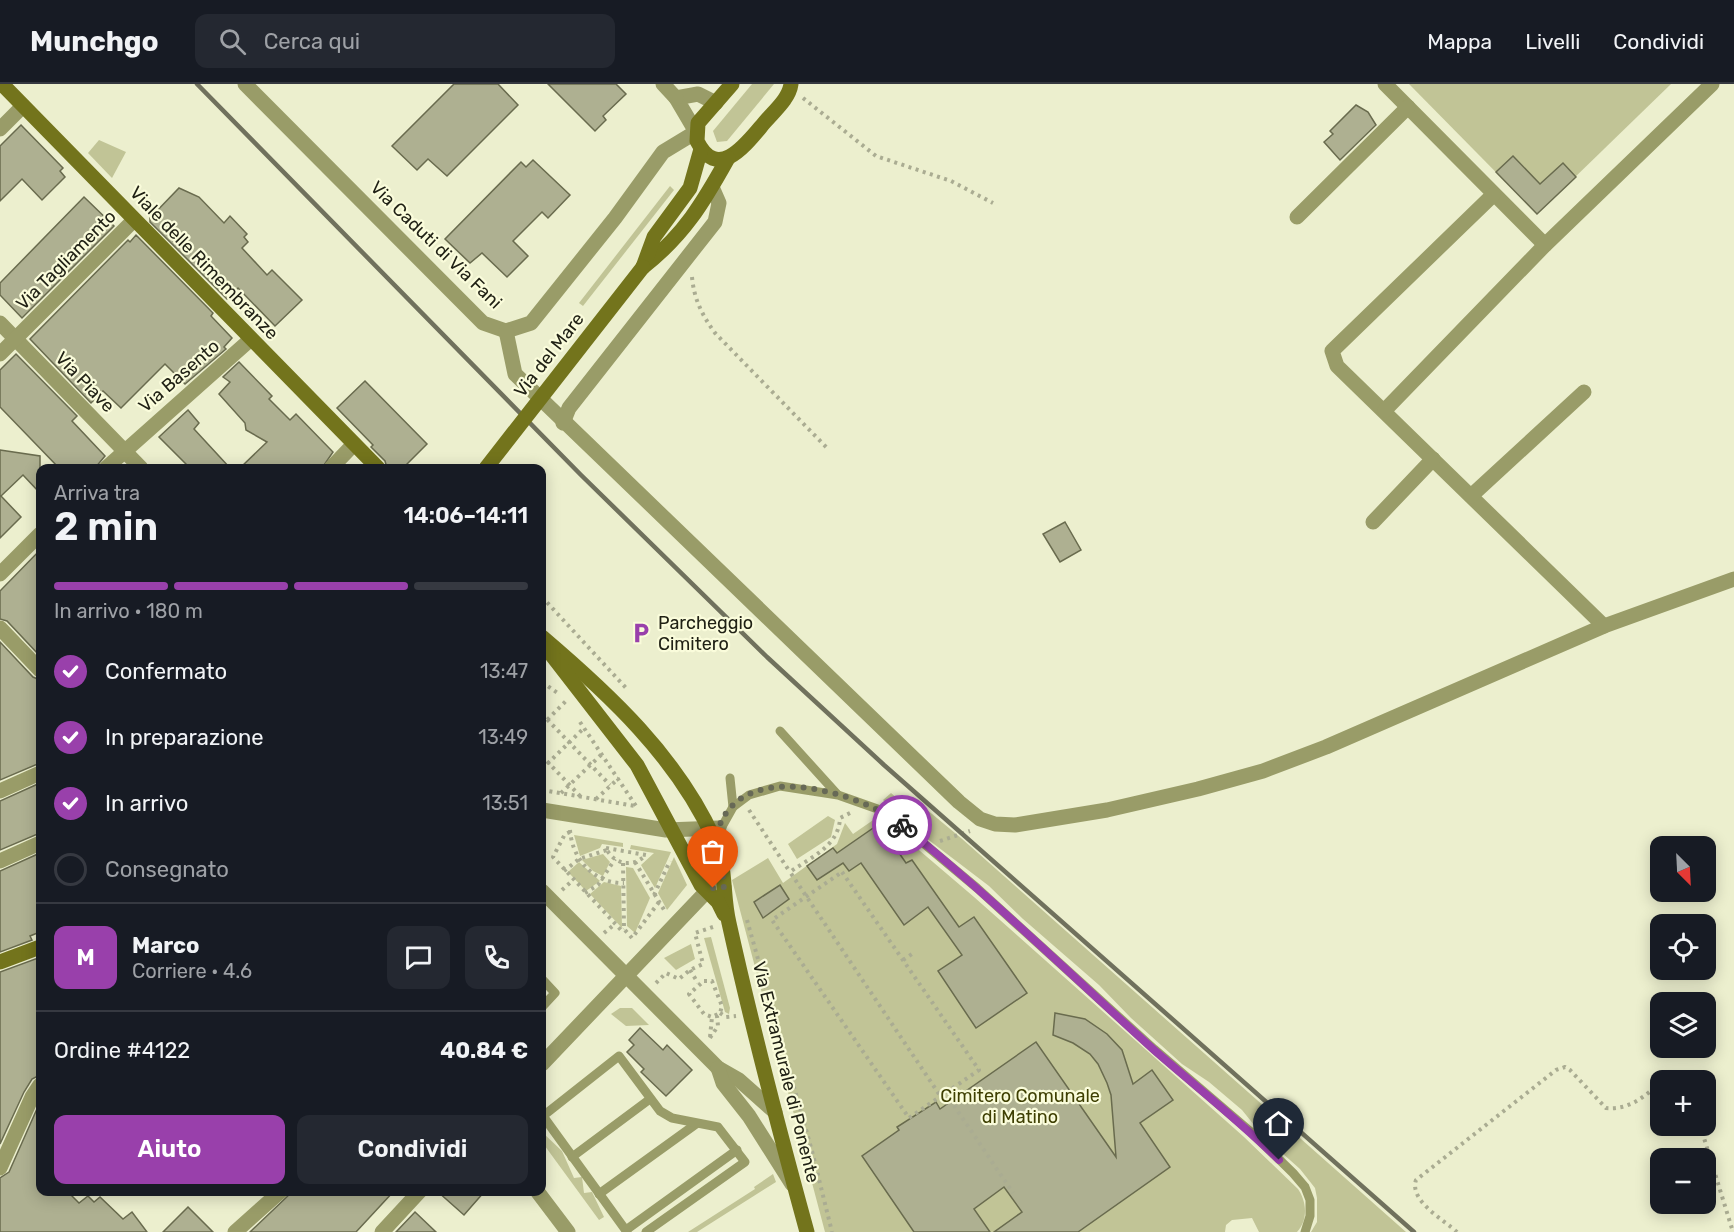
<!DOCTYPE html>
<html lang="it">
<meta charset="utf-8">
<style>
:root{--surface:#171b24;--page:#242831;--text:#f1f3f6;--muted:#9ea1a6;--line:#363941;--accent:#9940ab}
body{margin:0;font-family:Rubik,sans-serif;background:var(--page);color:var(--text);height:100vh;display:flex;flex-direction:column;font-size:22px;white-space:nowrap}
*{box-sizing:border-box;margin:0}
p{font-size:20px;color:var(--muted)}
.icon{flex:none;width:33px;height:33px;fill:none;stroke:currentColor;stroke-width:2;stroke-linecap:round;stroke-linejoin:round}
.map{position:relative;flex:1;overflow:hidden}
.details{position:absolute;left:36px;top:380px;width:510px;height:732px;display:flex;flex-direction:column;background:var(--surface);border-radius:12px;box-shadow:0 3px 15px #0003}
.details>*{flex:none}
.needle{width:39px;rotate:156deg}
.fabs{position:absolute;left:1650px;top:752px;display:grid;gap:12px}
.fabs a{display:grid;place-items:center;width:66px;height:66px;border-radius:12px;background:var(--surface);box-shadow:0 3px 15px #0003;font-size:30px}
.pin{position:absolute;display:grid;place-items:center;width:51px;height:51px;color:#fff;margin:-62px -26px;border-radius:50% 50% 50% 0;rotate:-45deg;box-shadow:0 0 6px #0007}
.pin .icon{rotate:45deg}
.courier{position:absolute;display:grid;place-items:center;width:60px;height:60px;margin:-30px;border:4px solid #9940ab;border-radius:50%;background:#fff;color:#222;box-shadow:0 2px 8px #0007}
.overview em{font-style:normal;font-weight:600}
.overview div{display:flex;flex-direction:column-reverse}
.overview{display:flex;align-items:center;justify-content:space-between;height:102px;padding:0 18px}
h1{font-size:39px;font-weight:600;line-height:45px}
.bar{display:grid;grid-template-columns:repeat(4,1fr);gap:9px 6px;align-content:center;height:72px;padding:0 18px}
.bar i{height:8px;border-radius:4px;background:var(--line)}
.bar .on{background:var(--accent)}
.bar p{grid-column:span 4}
.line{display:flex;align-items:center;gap:15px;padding:0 18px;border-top:2px solid var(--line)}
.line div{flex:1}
.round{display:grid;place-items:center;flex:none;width:63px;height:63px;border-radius:12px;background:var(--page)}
ol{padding:0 18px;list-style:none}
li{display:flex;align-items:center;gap:18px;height:66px}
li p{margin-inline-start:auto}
li .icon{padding:6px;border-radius:50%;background:var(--accent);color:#fff;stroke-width:4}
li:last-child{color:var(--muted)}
li i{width:33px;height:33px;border:3px solid var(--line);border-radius:50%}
.button{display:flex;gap:12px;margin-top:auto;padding:12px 18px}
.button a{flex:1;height:69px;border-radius:12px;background:var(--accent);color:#fff;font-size:24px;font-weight:600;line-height:69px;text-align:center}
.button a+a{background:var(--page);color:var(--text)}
header{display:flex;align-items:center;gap:36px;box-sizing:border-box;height:84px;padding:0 30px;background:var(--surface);border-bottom:2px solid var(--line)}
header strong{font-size:28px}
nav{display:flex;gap:33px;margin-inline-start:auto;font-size:21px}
.search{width:420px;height:54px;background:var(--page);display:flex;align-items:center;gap:15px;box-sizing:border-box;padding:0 21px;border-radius:12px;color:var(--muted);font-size:22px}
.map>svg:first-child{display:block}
.green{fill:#c1c496}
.building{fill:#aeb091;stroke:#696b4e;stroke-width:1.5}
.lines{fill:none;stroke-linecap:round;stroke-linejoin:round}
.path{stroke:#aaac92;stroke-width:4;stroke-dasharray:3 4.5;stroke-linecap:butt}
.lane{stroke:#999c68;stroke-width:9}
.street{stroke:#999c68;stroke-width:15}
.secondary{stroke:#73741c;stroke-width:15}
.rail{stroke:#70715d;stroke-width:4.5}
.secondary-bridge{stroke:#73741c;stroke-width:15}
.done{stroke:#676956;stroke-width:6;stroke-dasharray:0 10.8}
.route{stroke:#9940ab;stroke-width:8}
.labels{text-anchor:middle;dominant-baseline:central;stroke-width:4.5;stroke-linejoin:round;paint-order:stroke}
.street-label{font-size:18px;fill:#202115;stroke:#fafcdb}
.poi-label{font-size:18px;fill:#202115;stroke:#fafcdb;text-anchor:start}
.park-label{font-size:18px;fill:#3e3f02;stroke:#fafcdb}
</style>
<header>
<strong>Munchgo</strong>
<div class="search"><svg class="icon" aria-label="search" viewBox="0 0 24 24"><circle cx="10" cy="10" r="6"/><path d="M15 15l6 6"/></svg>Cerca qui</div>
<nav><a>Mappa</a><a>Livelli</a><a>Condividi</a></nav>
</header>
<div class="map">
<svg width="1734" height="1148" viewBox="0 0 1734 1148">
<rect width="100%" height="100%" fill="#ecefce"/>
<g class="green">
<polygon points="752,0 774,0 727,57 717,58 713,47"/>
<polygon points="1409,0 1671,0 1537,130"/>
<polygon points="99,56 126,68 112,94 88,69"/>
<polygon points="670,102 674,106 583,222 579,219"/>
<polygon points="891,709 906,722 914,715 961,754 1406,1148 1311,1148 1317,1138 1317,1114 1315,1104 1300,1085 1263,1052 1242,1026 1209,998 1182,980 1131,934 1099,901 1023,835 989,802 909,741 883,716"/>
<polygon points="828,732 835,736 831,753 797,775 788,760"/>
<path d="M879,732L974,813L1244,1053L1298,1105C1307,1118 1308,1136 1297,1148H1259L1252,1134L1232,1136L1226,1141L1225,1148H825L732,796L768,774L783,799L837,760L845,739L853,750Z"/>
<polygon points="574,751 623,759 623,763 602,760 600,764 580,772"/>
<polygon points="631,761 671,768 655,804 641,781 654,769 630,765"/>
<polygon points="603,770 610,778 603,792 593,787 582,776"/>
<polygon points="674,773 687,801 667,826 658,809"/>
<polygon points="579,778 600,797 586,807 568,788"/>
<polygon points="626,783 633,784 650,814 635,849 627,842"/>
<polygon points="604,798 621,802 622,844 590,810"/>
<polygon points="711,853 730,924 729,930 725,928 704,854"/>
<polygon points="691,860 695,875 676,886 664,874"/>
<polygon points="620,924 632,924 649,941 626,942 611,930"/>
<polygon points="542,1048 562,1067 574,1094 582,1093 584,1109 592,1108 604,1133 599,1136 542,1058"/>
<polygon points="773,1090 776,1098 697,1148 688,1148 755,1105 754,1103"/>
</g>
<g class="building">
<polygon points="454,0 498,0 518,21 447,92 428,75 417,86 392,62"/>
<polygon points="548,0 616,0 626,10 603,32 606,36 595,47"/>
<polygon points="1356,21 1368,28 1376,41 1340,76 1324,58 1333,50 1330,47"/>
<polygon points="21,41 63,84 60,87 65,93 42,116 22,95 0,117 0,62"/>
<polygon points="1513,72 1540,100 1563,79 1576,93 1537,130 1496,88"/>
<polygon points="533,76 570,111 548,134 542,128 513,157 528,172 507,193 482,169 470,179 445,155 521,78 526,83"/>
<polygon points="179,104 199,113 224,139 230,132 247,150 244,153 248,158 242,164 267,191 272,186 302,216 275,242 238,204 227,215 150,138 150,134"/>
<polygon points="84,113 114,142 22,234 0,211 0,199"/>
<polygon points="136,151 213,229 211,232 232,254 224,263 226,265 185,300 165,280 121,324 103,307 91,319 30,255 128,156 130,158"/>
<polygon points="16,270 77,332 72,337 105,372 95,384 59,384 0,323 0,286"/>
<polygon points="239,278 272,312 269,315 290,336 296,330 333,368 322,384 240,384 267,358 246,346 245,339 219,310 230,298 223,293"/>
<polygon points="365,297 427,360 403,384 387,384 385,377 371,363 373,361 337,324"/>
<polygon points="188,326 199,339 194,345 230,384 190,384 159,353"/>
<polygon points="0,366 40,372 40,409 23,391 1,412 21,433 0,454"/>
<polygon points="1065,438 1081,466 1060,478 1043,450"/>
<polygon points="40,466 40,572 7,537 0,535 0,507"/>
<polygon points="0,558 33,593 40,596 40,679 0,696"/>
<polygon points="40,699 40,749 0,766 0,717"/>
<polygon points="879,740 906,779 912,776 959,843 974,833 1027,909 976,944 938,887 962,871 928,823 904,841 861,779 849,787 843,779 817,796 807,782 833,764 837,769"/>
<polygon points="40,769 40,848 30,852 32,856 0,868 0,787"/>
<polygon points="780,801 789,815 763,834 754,818"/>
<polygon points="38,874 40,991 32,995 24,1008 0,1060 0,888"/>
<polygon points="1055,929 1085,935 1107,950 1122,966 1133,1000 1152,986 1173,1016 1140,1039 1170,1083 1078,1148 994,1148 1022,1128 1004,1103 974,1125 990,1148 914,1148 862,1072 899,1046 897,1043 936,1018 940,1025 1036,958 1116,1073 1111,1011 1107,999 1098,980 1090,970 1073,959 1053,951"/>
<polygon points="640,944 663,966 667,961 692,986 666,1012 641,988 644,985 627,968 634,961 629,956"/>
<polygon points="40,1018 40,1107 67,1107 79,1119 88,1112 94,1118 100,1113 123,1135 132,1128 147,1148 0,1148 0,1094 9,1088"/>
<polygon points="293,1107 394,1107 356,1148 250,1148"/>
<polygon points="437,1107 485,1107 464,1131"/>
<polygon points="188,1123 213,1148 163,1148"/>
<polygon points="415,1128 436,1148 396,1148"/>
</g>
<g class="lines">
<g class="path">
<polyline points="803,14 876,72 951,97 993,119"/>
<path d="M692,193C694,215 702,231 715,249L829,366"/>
<polyline points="542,513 627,605"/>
<polyline points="542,598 559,610"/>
<polyline points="542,630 610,701"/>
<polyline points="580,638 636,722"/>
<polyline points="542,641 566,617"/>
<polyline points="542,672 580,712"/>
<polyline points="542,685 584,644"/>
<polyline points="542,706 635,722"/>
<polyline points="561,709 602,670"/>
<polyline points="596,715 619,694"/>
<polyline points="749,726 790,788"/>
<path d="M850,729L840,734C839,762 811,773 790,788L941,1013L951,1017L1013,1109"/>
<path d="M570,746C572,775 594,800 624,799"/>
<polyline points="570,748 565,750 553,773 622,847 624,845"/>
<polyline points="940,757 970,747"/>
<path d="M606,764L646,771C633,784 614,781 606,764Z"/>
<polyline points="635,778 666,829"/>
<polyline points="623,779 624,845 632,854 659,818"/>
<polyline points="564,787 579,775 607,766"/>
<polygon points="842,788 979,986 909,1034 772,836"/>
<polyline points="562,806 573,796"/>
<polyline points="585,809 598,801 615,775"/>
<polyline points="654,811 670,777"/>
<polyline points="747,836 812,1067 832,1148"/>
<polyline points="604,849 615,840"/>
<polyline points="903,876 915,868"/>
<polyline points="690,886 698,899"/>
<polygon points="704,897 712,897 722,922 720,929 712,933 704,930 689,910"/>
<polyline points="656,899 666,889 679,895 690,886 703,880 695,849 713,843"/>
<polyline points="720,929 726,933 736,932"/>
<polyline points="710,953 712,933"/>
<polyline points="710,954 718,942 717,932"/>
<polyline points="1664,996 1676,989 1683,991 1686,996"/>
<polyline points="1700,1041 1733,1148"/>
<path d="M1457,1148C1444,1136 1409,1117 1416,1096L1556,986L1565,983L1570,986L1606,1024C1629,1026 1644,1013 1660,999"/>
</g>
<g class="lane">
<polyline points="780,647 837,710"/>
<polyline points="730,694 733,723"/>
<polyline points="719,748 733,723 749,711 780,702 838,711 886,728 977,804 1154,965 1252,1049 1293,1089 1305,1103 1310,1116 1310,1132 1305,1148"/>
<polyline points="542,895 555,909 542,923"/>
<polyline points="572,1073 650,1015"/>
<polyline points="599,1110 696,1040"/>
<polyline points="626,1146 737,1066"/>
<polyline points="627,1148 543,1032 619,972 660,1027 672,1034 718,1043 745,1078 646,1148"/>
</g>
<g class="street">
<polyline points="245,0 483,239 506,247 531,239 615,134 663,68 696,48 676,14 698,10 716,19"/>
<polyline points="663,0 676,14"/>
<polyline points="1385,0 1545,161"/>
<polyline points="0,45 23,22"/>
<polyline points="1493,111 1332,267 1337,282 1604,542"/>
<polyline points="1297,133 1408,23"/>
<polyline points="0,239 141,384"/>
<polyline points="506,247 515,290 959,718 980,735 995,740 1015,741 1107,726 1198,705 1263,687 1326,663 1604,542 1734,495"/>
<polyline points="0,270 134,136"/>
<polyline points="1385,326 1545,161 1712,0"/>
<polyline points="563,339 569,324 715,138 719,119 712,103"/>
<polyline points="106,384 251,255"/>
<polyline points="331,384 354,360"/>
<polyline points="1471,412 1584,308"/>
<polyline points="1373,438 1433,375"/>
<polyline points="0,490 40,450"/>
<polyline points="0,544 40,586"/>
<polyline points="0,707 40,689"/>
<polyline points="542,726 666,746 719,744"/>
<polyline points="0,777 40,759"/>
<polyline points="542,807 718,984 739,996 775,1028"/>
<polyline points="542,980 707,807 724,803"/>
<polyline points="718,984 723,999 749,1032 792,1100"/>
<polyline points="0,1084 32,1013 40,1001"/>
<polyline points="537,1107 568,1148"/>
<polyline points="235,1148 281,1107"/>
<polyline points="382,1148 420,1107"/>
</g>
<g class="secondary">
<polyline points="2,0 378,384"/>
<path d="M732,0L698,39L697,57C718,99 747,59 764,39C774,27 789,15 791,0"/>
<path d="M643,183C684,151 703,119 728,74"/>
<polyline points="643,183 654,153 690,104 701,65"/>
<path d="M542,553C609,610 677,673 714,755C727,782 722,811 729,839C752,943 779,1046 807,1148"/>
<polyline points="547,565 637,681 701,801 718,818 724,830"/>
<polyline points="0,878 40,863"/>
</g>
<polyline class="rail" points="197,0 581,391 767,573 884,681 1414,1148"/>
<polyline class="secondary-bridge" points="486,384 643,183"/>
</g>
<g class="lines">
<path class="done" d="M713,804L724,803C723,787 715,756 719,743C744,673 862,709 902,741"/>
<path class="route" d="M902,741C990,812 1070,890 1153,965C1195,1002 1239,1036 1279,1076"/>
</g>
<defs>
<symbol id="parking-bare" viewBox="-9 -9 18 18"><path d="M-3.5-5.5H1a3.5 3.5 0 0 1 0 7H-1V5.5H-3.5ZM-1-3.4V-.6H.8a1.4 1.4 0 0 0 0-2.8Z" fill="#9940ab" stroke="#fafcdb" stroke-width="2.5" paint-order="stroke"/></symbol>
</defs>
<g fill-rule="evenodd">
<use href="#parking-bare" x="626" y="534" width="30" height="30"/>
</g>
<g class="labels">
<g class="street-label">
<text transform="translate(436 161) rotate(44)">Via Caduti di Via Fani</text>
<text transform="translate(66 176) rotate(-45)">Via Tagliamento</text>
<text transform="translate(204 179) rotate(46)">Viale delle Rimembranze</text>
<text transform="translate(549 271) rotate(-52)">Via del Mare</text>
<text transform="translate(179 292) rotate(-41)">Via Basento</text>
<text transform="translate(85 298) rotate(46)">Via Piave</text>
<text transform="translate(786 988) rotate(76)">Via Extramurale di Ponente</text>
</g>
<g class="poi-label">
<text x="658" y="539">Parcheggio<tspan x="658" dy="21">Cimitero</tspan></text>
</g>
<g class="park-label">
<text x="1020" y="1012">Cimitero Comunale<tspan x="1020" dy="21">di Matino</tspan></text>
</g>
</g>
</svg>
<div class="fabs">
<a><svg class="needle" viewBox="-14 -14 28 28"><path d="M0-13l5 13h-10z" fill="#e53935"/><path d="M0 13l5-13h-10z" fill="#9ea1a6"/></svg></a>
<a><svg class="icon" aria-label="locate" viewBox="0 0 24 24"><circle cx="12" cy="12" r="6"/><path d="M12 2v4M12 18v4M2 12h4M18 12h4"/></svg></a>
<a><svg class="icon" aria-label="layers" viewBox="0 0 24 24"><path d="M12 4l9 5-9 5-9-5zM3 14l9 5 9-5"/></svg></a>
<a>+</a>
<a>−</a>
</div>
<div class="pin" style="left:713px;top:804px;background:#ea580c"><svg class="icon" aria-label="bag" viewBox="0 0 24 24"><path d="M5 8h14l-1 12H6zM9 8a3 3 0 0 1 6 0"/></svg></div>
<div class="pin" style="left:1279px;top:1076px;background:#1f2937"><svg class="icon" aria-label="home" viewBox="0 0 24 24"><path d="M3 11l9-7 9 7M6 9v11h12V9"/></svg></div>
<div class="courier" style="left:902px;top:741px"><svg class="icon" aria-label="bike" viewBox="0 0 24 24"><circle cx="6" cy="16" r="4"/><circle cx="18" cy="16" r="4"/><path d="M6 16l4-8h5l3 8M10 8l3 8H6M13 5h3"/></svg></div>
<section class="details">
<div class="overview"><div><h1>2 min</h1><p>Arriva tra</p></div><em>14:06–14:11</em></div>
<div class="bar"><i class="on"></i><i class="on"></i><i class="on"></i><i></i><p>In arrivo · 180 m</p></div>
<ol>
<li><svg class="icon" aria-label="check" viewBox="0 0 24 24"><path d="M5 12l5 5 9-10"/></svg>Confermato<p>13:47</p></li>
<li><svg class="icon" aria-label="check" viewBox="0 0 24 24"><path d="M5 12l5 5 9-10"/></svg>In preparazione<p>13:49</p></li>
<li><svg class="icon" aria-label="check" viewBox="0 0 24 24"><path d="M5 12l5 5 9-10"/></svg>In arrivo<p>13:51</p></li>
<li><i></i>Consegnato</li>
</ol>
<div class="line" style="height:108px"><b class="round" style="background:var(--accent);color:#fff">M</b><div><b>Marco</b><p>Corriere · 4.6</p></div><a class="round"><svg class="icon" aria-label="chat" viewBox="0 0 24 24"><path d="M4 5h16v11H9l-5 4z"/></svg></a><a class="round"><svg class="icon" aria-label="phone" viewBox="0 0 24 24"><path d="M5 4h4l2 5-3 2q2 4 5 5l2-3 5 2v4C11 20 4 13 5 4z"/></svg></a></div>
<div class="line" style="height:78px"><div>Ordine #4122</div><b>40.84 €</b></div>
<div class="button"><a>Aiuto</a><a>Condividi</a></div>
</section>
</div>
